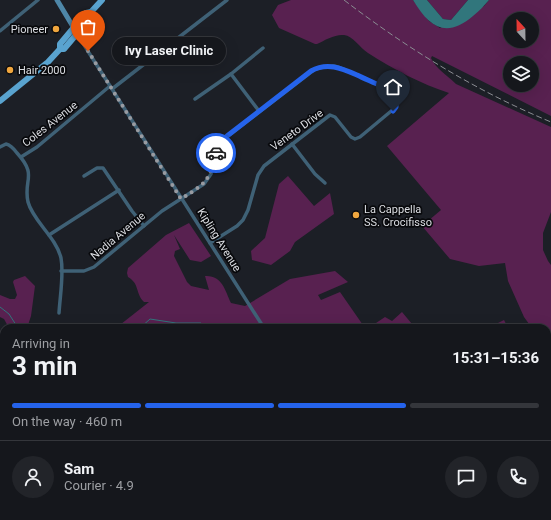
<!DOCTYPE html>
<meta charset="utf-8">
<style>
:root{--surface:#15171c;--page:#222429;--text:#f1f3f6;--muted:#9d9fa3;--line:#34363b;--accent:#2563eb}
body{margin:0;font-family:Roboto,sans-serif;background:var(--page);color:var(--text);height:100vh;display:flex;flex-direction:column;font-size:15px;white-space:nowrap}
*{box-sizing:border-box;margin:0}
p{font-size:13px;color:var(--muted)}
.icon{flex:none;width:22px;height:22px;fill:none;stroke:currentColor;stroke-width:2;stroke-linecap:round;stroke-linejoin:round}
.map{position:relative;flex:1;overflow:hidden}
.sheet{position:absolute;left:0px;top:324px;width:551px;height:196px;display:flex;flex-direction:column;background:var(--surface);border-radius:12px 12px 0 0;box-shadow:0 4px 16px #0002,0 0 0 1px var(--line)}
.sheet>*{flex:none}
.needle{width:26px;rotate:338deg}
.tools{position:absolute;left:503px;top:12px;display:grid;gap:8px}
.tools a{display:grid;place-items:center;width:36px;height:36px;border-radius:50%;background:var(--surface);box-shadow:0 4px 16px #0002,0 0 0 1px var(--line);font-size:20px}
.pin{position:absolute;display:grid;place-items:center;width:34px;height:34px;color:#fff;margin:-41px -17px;border-radius:50% 50% 50% 0;rotate:-45deg;box-shadow:0 0 4px #0007}
.pin .icon{rotate:45deg}
.courier{position:absolute;display:grid;place-items:center;width:40px;height:40px;margin:-20px;border:3px solid #2563eb;border-radius:50%;background:#fff;color:#222;box-shadow:0 1px 5px #0007}
.bubble{position:absolute;height:28px;border-radius:14px;background:var(--surface);box-shadow:0 4px 16px #0002,0 0 0 1px var(--line);font-size:13px;font-weight:700;line-height:28px;text-align:center}
.overview em{font-style:normal;font-weight:700}
.overview div{display:flex;flex-direction:column-reverse}
.overview{display:flex;align-items:center;justify-content:space-between;height:68px;padding:0 12px}
h1{font-size:26px;font-weight:700;line-height:30px}
.bar{display:grid;grid-template-columns:repeat(4,1fr);gap:6px 4px;align-content:center;height:48px;padding:0 12px}
.bar i{height:5px;border-radius:3px;background:var(--line)}
.bar .current{background:var(--accent)}
.bar p{grid-column:span 4}
.line{display:flex;align-items:center;gap:10px;padding:0 12px;border-top:1px solid var(--line)}
.line div{flex:1}
.round{display:grid;place-items:center;flex:none;width:42px;height:42px;border-radius:21px;background:var(--page)}
.map>svg:first-child{display:block}
.green{fill:#582150;fill-rule:evenodd}
.water{fill:#31767c}
.lines{fill:none;stroke-linecap:round;stroke-linejoin:round}
.stream{stroke:#31767c;stroke-width:1}
.street{stroke:#3f6176;stroke-width:3.5}
.secondary{stroke:#4e87a8;stroke-width:5}
.primary{stroke:#59a3cf;stroke-width:6}
.rail{stroke:#8a8c92;stroke-width:1;stroke-dasharray:6 3;stroke-linecap:butt}
.done{stroke:#999ba1;stroke-width:4;stroke-dasharray:0 7.2}
.route{stroke:#2563eb;stroke-width:5}
.poi-dot{fill:#f0a63e;stroke:#08090c;stroke-width:1.5}
.labels{text-anchor:middle;dominant-baseline:central;stroke-width:3.5;stroke-linejoin:round;paint-order:stroke}
.poi-label{font-size:11px;fill:#dcdee3;stroke:#08090c;text-anchor:start}
.street-label{font-size:11px;fill:#dcdee3;stroke:#08090c}
</style>
<div class="map">
<svg width="551" height="520" viewBox="0 0 551 520">
<rect width="100%" height="100%" fill="#1c1f26"/>
<g class="green">
<path d="M291,0H413L429,21L440,28L484,6L489,0H551V116L432,56L431,58C436,69 447,75 456,84L551,127V212L543,233V250L548,261L551,265V520H282L280,516H547V328H532L524,317L508,281L505,263L479,266L450,259L422,226L441,210L387,146L449,93C421,84 393,69 368,53C360,48 353,36 344,35C335,34 325,40 317,44H315L279,28L272,15L278,5ZM510,19H532V41H510ZM510,63H532V85H510Z"/>
<polygon points="427,0 468,0 451,20 443,19"/>
<polygon points="288,176 314,206 330,193 334,214 295,242 290,251 271,265 252,260 251,251 265,238 279,184"/>
<path d="M189,223L211,256L201,262L190,260L174,235L180,249L175,251L174,256L187,282L191,286L209,290L205,276C222,275 225,290 231,303L245,306L290,279L335,271L348,282L318,295L321,300L340,292L365,328L370,327L385,317L392,321L402,312L412,324L406,328H116L149,302H144C135,293 140,284 128,277L127,273L128,268L166,235Z"/>
<polygon points="25,276 35,286 31,316 27,328 9,328 4,319 0,317 0,295 10,299 15,299 17,295 13,282 14,280"/>
<polygon points="504,320 508,328 488,328"/>
<polygon points="4,340 4,398 2,399 4,402 4,516 87,516 89,520 0,520 0,342"/>
<polygon points="94,516 173,516 173,520 95,520"/>
</g>
<path class="water" d="M413,0H427L443,19L451,20L468,0H489C484,6 479,11 473,16C446,39 429,27 413,0Z"/>
<g class="lines">
<g class="stream">
<polyline points="0,307 9,314 18,328"/>
<polyline points="140,328 150,319 176,323 201,323 204,328"/>
<polyline points="547,513 551,514"/>
<polyline points="162,516 162,520"/>
</g>
<g class="street">
<polyline points="0,31 38,0"/>
<polyline points="77,34 264,328"/>
<polyline points="231,74 259,111"/>
<polyline points="112,89 227,0"/>
<polyline points="195,99 231,74 263,48"/>
<polyline points="292,144 315,174 325,183"/>
<path d="M0,147L6,144C11,145 14,149 17,153C38,176 23,179 28,202C33,221 56,237 61,258C64,274 60,296 59,313"/>
<polyline points="21,157 37,147 110,86"/>
<polyline points="84,176 97,168 103,168 132,211 144,226"/>
<polyline points="49,235 119,190"/>
<path d="M61,271H84L94,267L162,211L204,184L211,174L217,150L224,139L315,69C321,67 327,66 333,66C341,67 349,72 357,75C369,81 397,90 396,107L360,137L355,139L351,137L335,117L330,115L264,166L258,175L248,210L243,220L237,226L210,243"/>
</g>
<polyline class="secondary" points="57,0 75,30"/>
<g class="primary">
<polyline points="60,49 60,44 86,13 91,12 102,0"/>
<polyline points="0,101 48,62 60,49 64,49 91,17 91,12"/>
</g>
<path class="rail" d="M344,0C408,49 476,91 551,122"/>
</g>
<g class="lines">
<path class="done" d="M88,51L181,199C206,183 209,182 216,153"/>
<path class="route" d="M216,153L220,144L227,136L311,71C327,62 341,68 357,75C365,79 373,82 381,86C387,90 397,98 396,107L393,111"/>
</g>
<g class="poi-dot">
<circle cx="56" cy="29" r="4"/>
<circle cx="10" cy="70" r="4"/>
<circle cx="356" cy="215" r="4"/>
</g>
<g class="labels">
<g class="poi-label">
<text x="48" y="29" text-anchor="end">Pioneer</text>
<text x="18" y="70">Hair 2000</text>
<text x="364" y="209">La Cappella<tspan x="364" dy="13">SS. Crocifisso</tspan></text>
</g>
<g class="street-label">
<text transform="translate(50 124) rotate(-38)">Coles Avenue</text>
<text transform="translate(297 130) rotate(-36)">Veneto Drive</text>
<text transform="translate(118 236) rotate(-40)">Nadia Avenue</text>
<text transform="translate(219 240) rotate(58)">Kipling Avenue</text>
</g>
</g>
</svg>
<div class="tools">
<a><svg class="needle" viewBox="-14 -14 28 28"><path d="M0-13l5 13h-10z" fill="#e53935"/><path d="M0 13l5-13h-10z" fill="#9d9fa3"/></svg></a>
<a><svg class="icon" aria-label="layers" viewBox="0 0 24 24"><path d="M12 4l9 5-9 5-9-5zM3 14l9 5 9-5"/></svg></a>
</div>
<div class="pin" style="left:88px;top:51px;background:#ea580c"><svg class="icon" aria-label="bag" viewBox="0 0 24 24"><path d="M5 8h14l-1 12H6zM9 8a3 3 0 0 1 6 0"/></svg></div>
<div class="pin" style="left:393px;top:111px;background:#1f2937"><svg class="icon" aria-label="home" viewBox="0 0 24 24"><path d="M3 11l9-7 9 7M6 9v11h12V9"/></svg></div>
<div class="courier" style="left:216px;top:153px"><svg class="icon" aria-label="car" viewBox="0 0 24 24"><path d="M5 17H2v-5l4-1 3-4h7l3 4 3 1v5h-3M9 17h6M6 11h13"/><circle cx="7" cy="17" r="2"/><circle cx="17" cy="17" r="2"/></svg></div>
<div class="bubble" style="left:112px;top:37px;width:114px">Ivy Laser Clinic</div>
<section class="sheet">
<div class="overview"><div><h1>3 min</h1><p>Arriving in</p></div><em>15:31–15:36</em></div>
<div class="bar"><i class="current"></i><i class="current"></i><i class="current"></i><i></i><p>On the way · 460 m</p></div>
<div class="line" style="height:72px"><a class="round"><svg class="icon" aria-label="person" viewBox="0 0 24 24"><circle cx="12" cy="8" r="4"/><path d="M4 21q1-7 8-7t8 7"/></svg></a><div><b>Sam</b><p>Courier · 4.9</p></div><a class="round"><svg class="icon" aria-label="chat" viewBox="0 0 24 24"><path d="M4 5h16v11H9l-5 4z"/></svg></a><a class="round"><svg class="icon" aria-label="phone" viewBox="0 0 24 24"><path d="M5 4h4l2 5-3 2q2 4 5 5l2-3 5 2v4C11 20 4 13 5 4z"/></svg></a></div>
</section>
</div>
